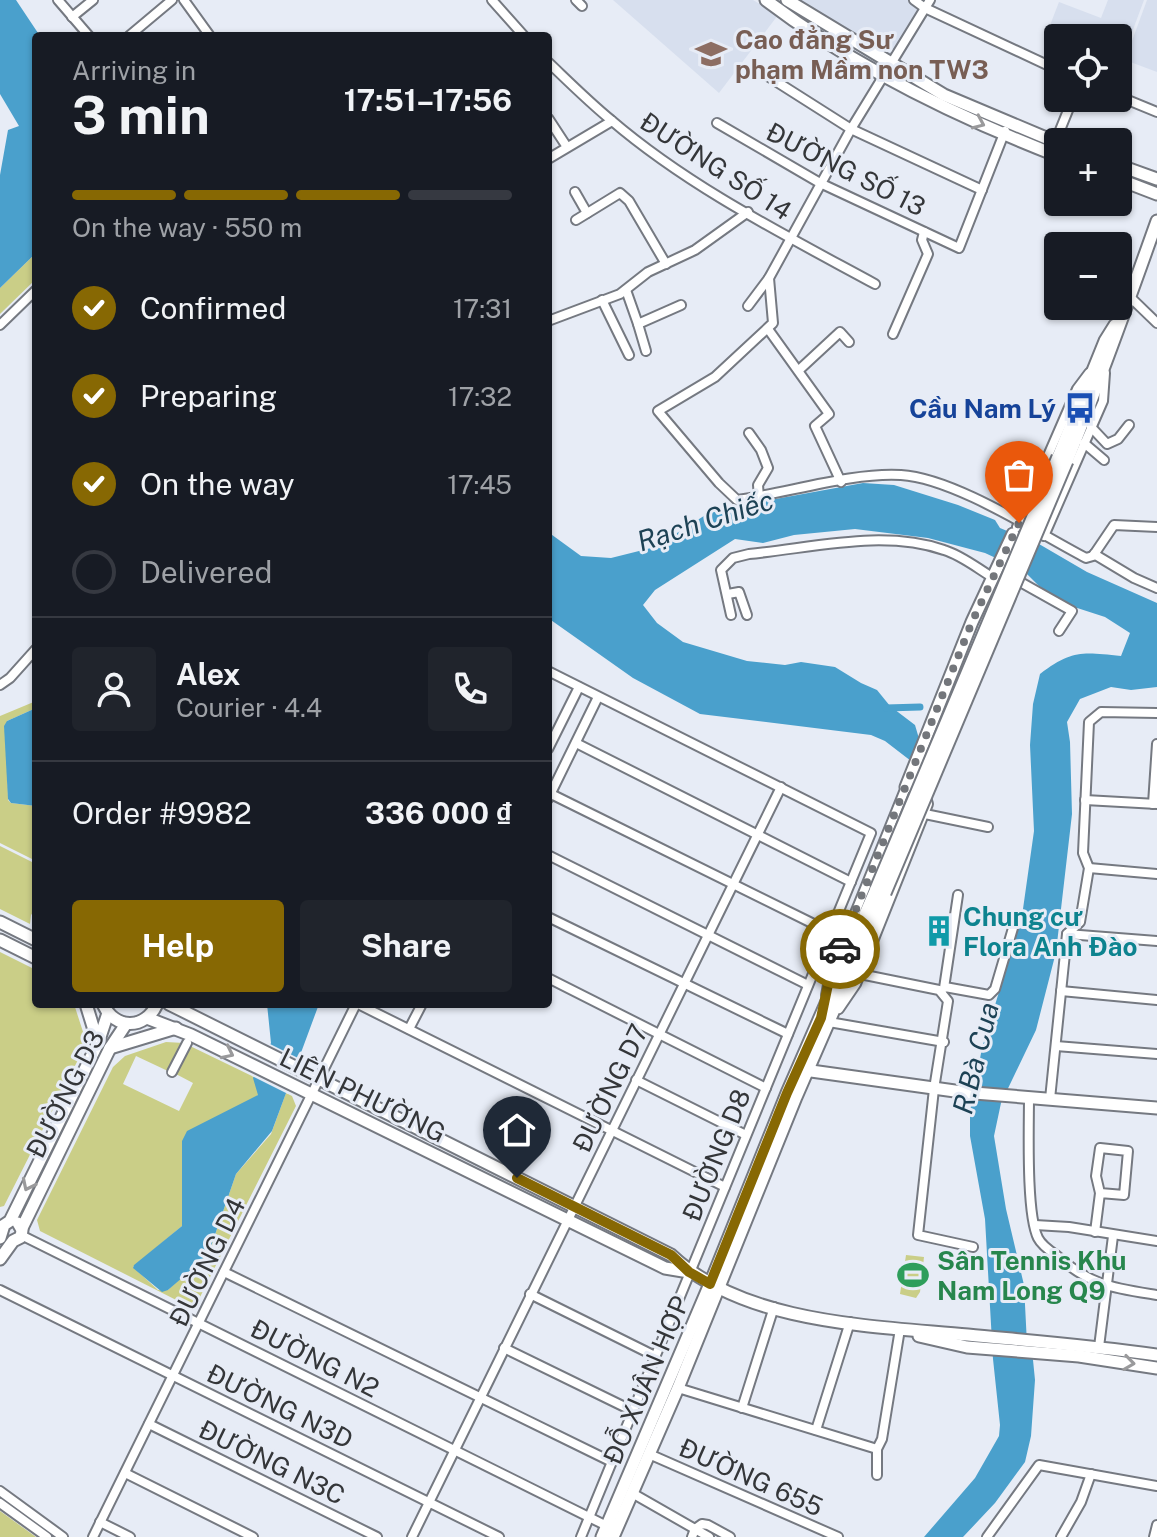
<!DOCTYPE html>
<meta charset="utf-8">
<style>
:root{--surface:#171b24;--page:#20242c;--text:#f1f3f6;--muted:#9ea1a6;--line:#363941;--accent:#876803}
body{margin:0;font-family:"Public Sans",sans-serif;background:var(--page);color:var(--text);height:100vh;display:flex;flex-direction:column;font-size:30px;white-space:nowrap}
*{box-sizing:border-box;margin:0}
p{font-size:26px;color:var(--muted)}
.icon{flex:none;width:44px;height:44px;fill:none;stroke:currentColor;stroke-width:2;stroke-linecap:round;stroke-linejoin:round}
.map{position:relative;flex:1;overflow:hidden}
.sheet{position:absolute;left:32px;top:32px;width:520px;height:976px;display:flex;flex-direction:column;background:var(--surface);border-radius:8px;box-shadow:0 2px 6px #0004}
.sheet>*{flex:none}
.fabs{position:absolute;left:1044px;top:24px;display:grid;gap:16px}
.fabs a{display:grid;place-items:center;width:88px;height:88px;border-radius:8px;background:var(--surface);box-shadow:0 2px 6px #0004;font-size:40px}
.pin{position:absolute;display:grid;place-items:center;width:68px;height:68px;color:#fff;margin:-82px -34px;border-radius:50% 50% 50% 0;rotate:-45deg;box-shadow:0 0 8px #0007}
.pin .icon{rotate:45deg}
.courier{position:absolute;display:grid;place-items:center;width:80px;height:80px;margin:-40px;border:6px solid #876803;border-radius:50%;background:#fff;color:#222;box-shadow:0 2px 10px #0007}
.summary em{font-style:normal;font-weight:700}
.summary div{display:flex;flex-direction:column-reverse}
.summary{display:flex;align-items:center;justify-content:space-between;height:136px;padding:0 40px}
h1{font-size:52px;font-weight:700;line-height:60px}
.bar{display:grid;grid-template-columns:repeat(4,1fr);gap:12px 8px;align-content:center;height:96px;padding:0 40px}
.bar i{height:10px;border-radius:6px;background:var(--line)}
.bar .selected{background:var(--accent)}
.bar p{grid-column:span 4}
.line{display:flex;align-items:center;gap:20px;padding:0 40px;border-top:2px solid var(--line)}
.line div{flex:1}
.round{display:grid;place-items:center;flex:none;width:84px;height:84px;border-radius:8px;background:var(--page)}
ol{padding:0 40px;list-style:none}
li{display:flex;align-items:center;gap:24px;height:88px}
li p{margin-inline-start:auto}
li .icon{padding:8px;border-radius:50%;background:var(--accent);color:#fff;stroke-width:4}
li:last-child{color:var(--muted)}
li i{width:44px;height:44px;border:4px solid var(--line);border-radius:50%}
.cta{display:flex;gap:16px;margin-top:auto;padding:16px 40px}
.cta a{flex:1;height:92px;border-radius:8px;background:var(--accent);color:#fff;font-size:32px;font-weight:700;line-height:92px;text-align:center}
.cta a+a{background:var(--page);color:var(--text)}
.map>svg:first-child{display:block}
.built{fill:#d7dfee}
.green{fill:#cace87}
.water{fill:#4aa0cc}
.pier{fill:#e7ecf6}
.lines{fill:none;stroke-linecap:round;stroke-linejoin:round}
.canal{stroke:#4aa0cc;stroke-width:7}
.street-casing{stroke:#757981;stroke-width:12}
.secondary-casing{stroke:#757981;stroke-width:15}
.street{stroke:#fff;stroke-width:8}
.secondary{stroke:#fff;stroke-width:11}
.secondary-bridge-casing{stroke:#757981;stroke-width:15;stroke-linecap:butt}
.secondary-bridge{stroke:#fff;stroke-width:11}
.oneway{stroke:#9a9a9c}
.done{stroke:#73767b;stroke-width:8;stroke-dasharray:0 14.4}
.route{stroke:#876803;stroke-width:10}
.labels{text-anchor:middle;dominant-baseline:central;stroke-width:6;stroke-linejoin:round;paint-order:stroke}
.education-label{font-size:26px;font-weight:bold;fill:#785e54;stroke:#e7ecf6;text-anchor:start}
.street-label{font-size:26px;fill:#343639;stroke:#e7ecf6}
.transit-label{font-size:26px;font-weight:bold;fill:#164399;stroke:#e7ecf6;text-anchor:end}
.culture-label{font-size:26px;font-weight:bold;fill:#0d838f;stroke:#e7ecf6;text-anchor:start}
.leisure-label{font-size:26px;font-weight:bold;fill:#27864d;stroke:#e7ecf6;text-anchor:start}
.water-label{font-size:28px;font-style:italic;fill:#1d4255;stroke:#e7ecf6}
</style>
<div class="map">
<svg width="1157" height="1537" viewBox="0 0 1157 1537">
<rect width="100%" height="100%" fill="#e7ecf6"/>
<g class="built">
<polygon points="613,0 753,0 778,15 719,93"/>
<polygon points="799,0 908,0 920,9 893,57"/>
<polygon points="1108,0 1144,0 1121,62 1118,61 1118,38 1060,38 1047,33 1059,2 1101,18"/>
<polygon points="1147,0 1157,0 1157,72 1125,60"/>
</g>
<g class="green">
<polygon points="36,253 36,279 0,314 0,288"/>
<polygon points="36,701 36,708 7,721 8,800 11,803 36,806 36,861 0,843 0,716"/>
<polygon points="0,846 36,864 36,909 31,915 30,924 0,909"/>
<polygon points="0,952 36,970 36,1004 74,1004 85,1038 85,1046 4,1206 0,1207"/>
<polygon points="166,1042 184,1043 170,1072 136,1056 123,1084 179,1111 193,1083 174,1073 188,1045 254,1077 259,1093 182,1226 133,1267 158,1290 168,1290 209,1252 236,1174 271,1134 286,1093 292,1096 296,1106 196,1305 188,1306 40,1231 37,1220 113,1067 125,1056"/>
<polygon points="906,1255 924,1257 920,1292 916,1298 900,1294"/>
<polygon points="0,1511 36,1537 0,1537"/>
</g>
<g class="water">
<polygon points="0,0 16,0 40,36 36,36 36,253 0,288 0,175 8,130 19,126 0,94"/>
<path d="M863,483L894,485L958,505L995,520L1000,528L1039,544L1087,572L1157,603V687L1131,690L1111,687L1080,699L1067,722L1070,742L1072,814L1056,952L1036,1030L1001,1103L994,1136L1006,1209L1024,1285L1027,1344L1033,1360L1035,1380L1031,1436L1025,1462L995,1503L963,1537H924L975,1478L999,1436L1000,1425L993,1359L985,1219L970,1136V1111L982,1048L1022,916L1034,831L1030,745L1033,704L1040,674C1072,650 1081,652 1121,656L1130,633L1105,617L1068,605L1039,586L1024,571L985,553L928,538L855,529L794,535L763,543L735,539L655,590L643,605L657,623L683,642L747,661L785,665L801,662L835,667L861,683L877,690L890,706L915,725L920,742L911,761L885,741L871,735L700,714L633,678L548,618V532L581,556L611,558L655,547L707,514L721,509Z"/>
<polygon points="36,708 36,806 11,803 8,799 4,726 7,721"/>
<polygon points="267,1004 319,1004 272,1131 236,1174 209,1252 197,1265 168,1290 162,1292 133,1268 134,1265 182,1226 182,1141 187,1131 258,1095 253,1078 271,1043"/>
</g>
<polygon class="pier" points="268,1043 302,1060 288,1094 252,1076"/>
<g class="lines">
<polyline class="canal" points="886,708 920,707"/>
<defs>
<g id="street">
<polyline points="58,0 89,36"/>
<polyline points="184,0 210,36"/>
<polyline points="492,0 524,36"/>
<polyline points="576,0 582,6"/>
<polyline points="914,0 925,8 1058,70"/>
<path d="M930,0L851,129L769,278L773,323L715,377L658,411L719,483L737,500C787,493 853,472 901,475C954,478 1038,533 1086,558L1093,556L1114,525L1157,527"/>
<polyline points="72,17 93,0"/>
<polyline points="129,36 172,0"/>
<path d="M548,62C569,82 589,102 611,120C689,187 785,235 875,284"/>
<polyline points="766,75 851,129 982,190"/>
<polyline points="1118,96 1157,112"/>
<polyline points="548,118 567,147"/>
<polyline points="717,123 820,183 959,248 1005,131"/>
<polyline points="1054,145 1073,98"/>
<polyline points="548,159 612,121"/>
<polyline points="575,192 587,213"/>
<polyline points="576,220 620,193 629,201 666,264"/>
<polyline points="626,290 638,324 681,305"/>
<polyline points="1129,296 1157,323"/>
<polyline points="602,300 629,355"/>
<polyline points="748,306 769,278"/>
<polyline points="548,321 620,294 648,272 695,250 748,212"/>
<polyline points="638,324 646,351"/>
<polyline points="0,325 36,290"/>
<polyline points="768,329 829,414 815,426 841,482"/>
<polyline points="893,334 928,254 922,240 924,232"/>
<polyline points="799,370 840,332 849,342"/>
<polyline points="1091,427 1107,444 1118,439 1129,425"/>
<polyline points="749,433 761,450 768,468 758,485 759,497"/>
<polyline points="1084,443 1104,460"/>
<polyline points="1017,527 1077,389 1089,373"/>
<polyline points="1044,536 1103,401 1105,373"/>
<polyline points="1094,554 1134,578 1157,588"/>
<polyline points="1015,579 1072,611 1059,631"/>
<polyline points="728,594 739,592 747,615"/>
<path d="M731,615L721,570L733,558L749,554C813,548 882,529 944,550C961,555 977,568 992,577"/>
<polyline points="548,671 871,833 581,1537"/>
<polyline points="0,685 10,678 36,649"/>
<polyline points="576,743 851,882"/>
<polyline points="548,749 579,687"/>
<polyline points="551,794 830,932"/>
<polyline points="548,799 598,697"/>
<polyline points="1085,800 1157,804"/>
<polyline points="1153,804 1157,744"/>
<polyline points="925,814 988,827"/>
<polyline points="548,855 808,985"/>
<polyline points="1089,868 1157,874"/>
<polyline points="548,917 788,1034"/>
<polyline points="1067,934 1157,941"/>
<polyline points="860,974 939,990 948,1001 934,1089 918,1235 973,1247"/>
<polyline points="548,978 766,1088"/>
<polyline points="945,987 989,995 995,989 1016,918"/>
<polyline points="944,988 958,895"/>
<polyline points="1061,991 1157,1000"/>
<polyline points="826,995 830,975 906,787 909,788"/>
<polyline points="358,1004 725,1187"/>
<polyline points="839,1009 856,984 928,804 925,795"/>
<polyline points="831,1020 829,1022 944,1042"/>
<polyline points="409,1029 422,1004"/>
<polyline points="1056,1046 1157,1054"/>
<polyline points="172,1072 187,1043"/>
<polyline points="636,1080 746,1135"/>
<path d="M1029,1097C1029,1127 1026,1214 1038,1238C1041,1244 1050,1251 1056,1255C1091,1286 1113,1288 1157,1295"/>
<polyline points="1050,1099 1067,934 1080,922 1089,868 1083,853 1089,722 1101,712 1157,713"/>
<polyline points="1035,1225 1069,1227 1157,1241"/>
<polyline points="1095,1232 1100,1193 1096,1176 1100,1148 1128,1151 1124,1195 1100,1193"/>
<polyline points="21,1235 607,1526"/>
<polyline points="224,1272 612,1462"/>
<polyline points="0,1290 499,1537"/>
<polyline points="530,1294 655,1356"/>
<polyline points="1099,1347 1113,1236"/>
<polyline points="504,1348 633,1411"/>
<polyline points="678,1388 877,1449 877,1475"/>
<polyline points="742,1408 774,1307"/>
<polyline points="149,1424 377,1537"/>
<polyline points="816,1430 850,1322"/>
<polyline points="877,1449 882,1439 900,1329"/>
<polyline points="649,1454 838,1537"/>
<polyline points="125,1473 253,1537"/>
<polyline points="0,1491 63,1537"/>
<polyline points="632,1493 709,1537"/>
<polyline points="0,1503 47,1537"/>
<polyline points="100,1522 130,1537"/>
<polyline points="93,1537 356,1004"/>
<polyline points="412,1537 781,787"/>
<polyline points="692,1537 695,1529 702,1524 708,1525 730,1537"/>
<polyline points="987,1537 1039,1465 1157,1486"/>
<polyline points="1061,1537 1081,1502 1091,1474"/>
<polyline points="1154,1537 1157,1525"/>
</g>
<g id="secondary">
<path d="M766,0C854,67 955,116 1058,156"/>
<polyline points="787,0 944,95 1058,143"/>
<polyline points="1118,165 1157,179"/>
<polyline points="1118,179 1157,194"/>
<polyline points="1058,457 1105,341 1115,325"/>
<path d="M1067,461C1100,382 1128,302 1157,221"/>
<polyline points="906,787 972,622 1013,534"/>
<polyline points="0,922 36,940"/>
<polyline points="0,940 36,958"/>
<polyline points="86,1004 98,1043"/>
<path d="M103,1004C115,1030 145,1030 157,1004"/>
<path d="M169,1004L671,1255C744,1324 873,1326 968,1335C1031,1341 1094,1346 1157,1355"/>
<polyline points="147,1018 191,1035 665,1268 689,1272"/>
<polyline points="110,1048 176,1028"/>
<polyline points="804,1070 962,1092 1157,1108"/>
<polyline points="22,1228 110,1048 126,1024"/>
<polyline points="0,1238 4,1225 10,1221 98,1043 108,1013"/>
<polyline points="0,1259 13,1241 21,1237 22,1230 18,1223"/>
<polyline points="919,1336 967,1347 1079,1356 1157,1368"/>
<polyline points="602,1537 710,1284 787,1093 876,889"/>
<polyline points="613,1537 678,1388 796,1097 885,893"/>
</g>
</defs>
<use href="#street" class="street-casing"/>
<use href="#secondary" class="secondary-casing"/>
<use href="#street" class="street"/>
<use href="#secondary" class="secondary"/>
<defs>
<g id="secondary-bridge">
<polyline points="876,889 1058,457"/>
<polyline points="885,893 1067,461"/>
</g>
</defs>
<use href="#secondary-bridge" class="secondary-bridge-casing"/>
<use href="#secondary-bridge" class="secondary-bridge"/>
</g>
<defs><path id="oneway-chevron" d="M-2-3.5L2.5 0L-2 3.5" fill="none" stroke-width="1.6" stroke-linecap="round" stroke-linejoin="round" transform="scale(2)"/></defs>
<g class="oneway">
<use href="#oneway-chevron" transform="translate(979 123) rotate(24)"/>
<use href="#oneway-chevron" transform="translate(228 1053) rotate(26)"/>
<use href="#oneway-chevron" transform="translate(28 1185) rotate(116)"/>
<use href="#oneway-chevron" transform="translate(1129 1363) rotate(8)"/>
</g>
<g class="lines">
<polyline class="done" points="840,949 972,622 1019,523"/>
<polyline class="route" points="517,1178 671,1255 689,1272 710,1284 787,1093 821,1018 830,975 840,949"/>
</g>
<defs>
<symbol id="university-bare" viewBox="-9 -9 18 18"><path d="M0-5L7-2L0 1L-7-2ZM-4 1L0 2.5L4 1V4Q0 6-4 4Z" fill="#8d6e63" stroke="#e7ecf6" stroke-width="2.5" paint-order="stroke"/></symbol>
<symbol id="bus-bare" viewBox="-9 -9 18 18"><path d="M-5-6H5V4H4V6H2V4H-2V6H-4V4H-5ZM-3.5-4V0h7V-4ZM-3.5 1.2v1.5H-2V1.2ZM2 1.2v1.5H3.5V1.2Z" fill="#1a4fb4" stroke="#e7ecf6" stroke-width="2.5" paint-order="stroke"/></symbol>
<symbol id="building-bare" viewBox="-9 -9 18 18"><path d="M-4-6H4V6H1V3H-1V6H-4ZM-2.5-4.3h1.7v1.8h-1.7ZM.8-4.3h1.7v1.8H.8ZM-2.5-1h1.7V.8h-1.7ZM.8-1h1.7V.8H.8Z" fill="#0f9aa8" stroke="#e7ecf6" stroke-width="2.5" paint-order="stroke"/></symbol>
<symbol id="stadium-bare" viewBox="-9 -9 18 18"><path d="M0-5a6.5 5 0 1 0 0 10a6.5 5 0 1 0 0-10ZM-3.5-1.8h7v3.6h-7Z" fill="#2e9e5b" stroke="#e7ecf6" stroke-width="2.5" paint-order="stroke"/></symbol>
</defs>
<g fill-rule="evenodd">
<use href="#university-bare" x="689" y="32" width="44" height="44"/>
<use href="#bus-bare" x="1058" y="386" width="44" height="44"/>
<use href="#building-bare" x="917" y="909" width="44" height="44"/>
<use href="#stadium-bare" x="891" y="1253" width="44" height="44"/>
</g>
<g class="labels">
<g class="education-label">
<text x="735" y="39">Cao đẳng Sư<tspan x="735" dy="30">phạm Mầm non TW3</tspan></text>
</g>
<g class="street-label">
<text transform="translate(716 166) rotate(33)">ĐƯỜNG SỐ 14</text>
<text transform="translate(846 169) rotate(27)">ĐƯỜNG SỐ 13</text>
<text transform="translate(610 1088) rotate(-64)">ĐƯỜNG D7</text>
<text transform="translate(65 1094) rotate(-63)">ĐƯỜNG D3</text>
<text transform="translate(363 1095) rotate(26)">LIÊN PHƯỜNG</text>
<text transform="translate(716 1155) rotate(-68)">ĐƯỜNG D8</text>
<text transform="translate(207 1262) rotate(-64)">ĐƯỜNG D4</text>
<text transform="translate(315 1358) rotate(27)">ĐƯỜNG N2</text>
<text transform="translate(646 1380) rotate(-67)">ĐỖ XUÂN HỢP</text>
<text transform="translate(280 1406) rotate(26)">ĐƯỜNG N3D</text>
<text transform="translate(272 1462) rotate(26)">ĐƯỜNG N3C</text>
<text transform="translate(751 1477) rotate(24)">ĐƯỜNG 655</text>
</g>
<g class="transit-label">
<text x="1056" y="408">Cầu Nam Lý</text>
</g>
<g class="culture-label">
<text x="963" y="916">Chung cư<tspan x="963" dy="30">Flora Anh Đào</tspan></text>
</g>
<g class="leisure-label">
<text x="937" y="1260">Sân Tennis Khu<tspan x="937" dy="30">Nam Long Q9</tspan></text>
</g>
<g class="water-label">
<text transform="translate(705 520) rotate(-18)">Rạch Chiếc</text>
<text transform="translate(975 1058) rotate(-76)">R.Bà Cua</text>
</g>
</g>
</svg>
<div class="fabs">
<a><svg class="icon" aria-label="locate" viewBox="0 0 24 24"><circle cx="12" cy="12" r="6"/><path d="M12 2v4M12 18v4M2 12h4M18 12h4"/></svg></a>
<a>+</a>
<a>−</a>
</div>
<div class="pin" style="left:1019px;top:523px;background:#ea580c"><svg class="icon" aria-label="bag" viewBox="0 0 24 24"><path d="M5 8h14l-1 12H6zM9 8a3 3 0 0 1 6 0"/></svg></div>
<div class="pin" style="left:517px;top:1178px;background:#1f2937"><svg class="icon" aria-label="home" viewBox="0 0 24 24"><path d="M3 11l9-7 9 7M6 9v11h12V9"/></svg></div>
<div class="courier" style="left:840px;top:949px"><svg class="icon" aria-label="car" viewBox="0 0 24 24"><path d="M5 17H2v-5l4-1 3-4h7l3 4 3 1v5h-3M9 17h6M6 11h13"/><circle cx="7" cy="17" r="2"/><circle cx="17" cy="17" r="2"/></svg></div>
<section class="sheet">
<div class="summary"><div><h1>3 min</h1><p>Arriving in</p></div><em>17:51–17:56</em></div>
<div class="bar"><i class="selected"></i><i class="selected"></i><i class="selected"></i><i></i><p>On the way · 550 m</p></div>
<ol>
<li><svg class="icon" aria-label="check" viewBox="0 0 24 24"><path d="M5 12l5 5 9-10"/></svg>Confirmed<p>17:31</p></li>
<li><svg class="icon" aria-label="check" viewBox="0 0 24 24"><path d="M5 12l5 5 9-10"/></svg>Preparing<p>17:32</p></li>
<li><svg class="icon" aria-label="check" viewBox="0 0 24 24"><path d="M5 12l5 5 9-10"/></svg>On the way<p>17:45</p></li>
<li><i></i>Delivered</li>
</ol>
<div class="line" style="height:144px"><a class="round"><svg class="icon" aria-label="person" viewBox="0 0 24 24"><circle cx="12" cy="8" r="4"/><path d="M4 21q1-7 8-7t8 7"/></svg></a><div><b>Alex</b><p>Courier · 4.4</p></div><a class="round"><svg class="icon" aria-label="phone" viewBox="0 0 24 24"><path d="M5 4h4l2 5-3 2q2 4 5 5l2-3 5 2v4C11 20 4 13 5 4z"/></svg></a></div>
<div class="line" style="height:104px"><div>Order #9982</div><b>336 000 ₫</b></div>
<div class="cta"><a>Help</a><a>Share</a></div>
</section>
</div>
